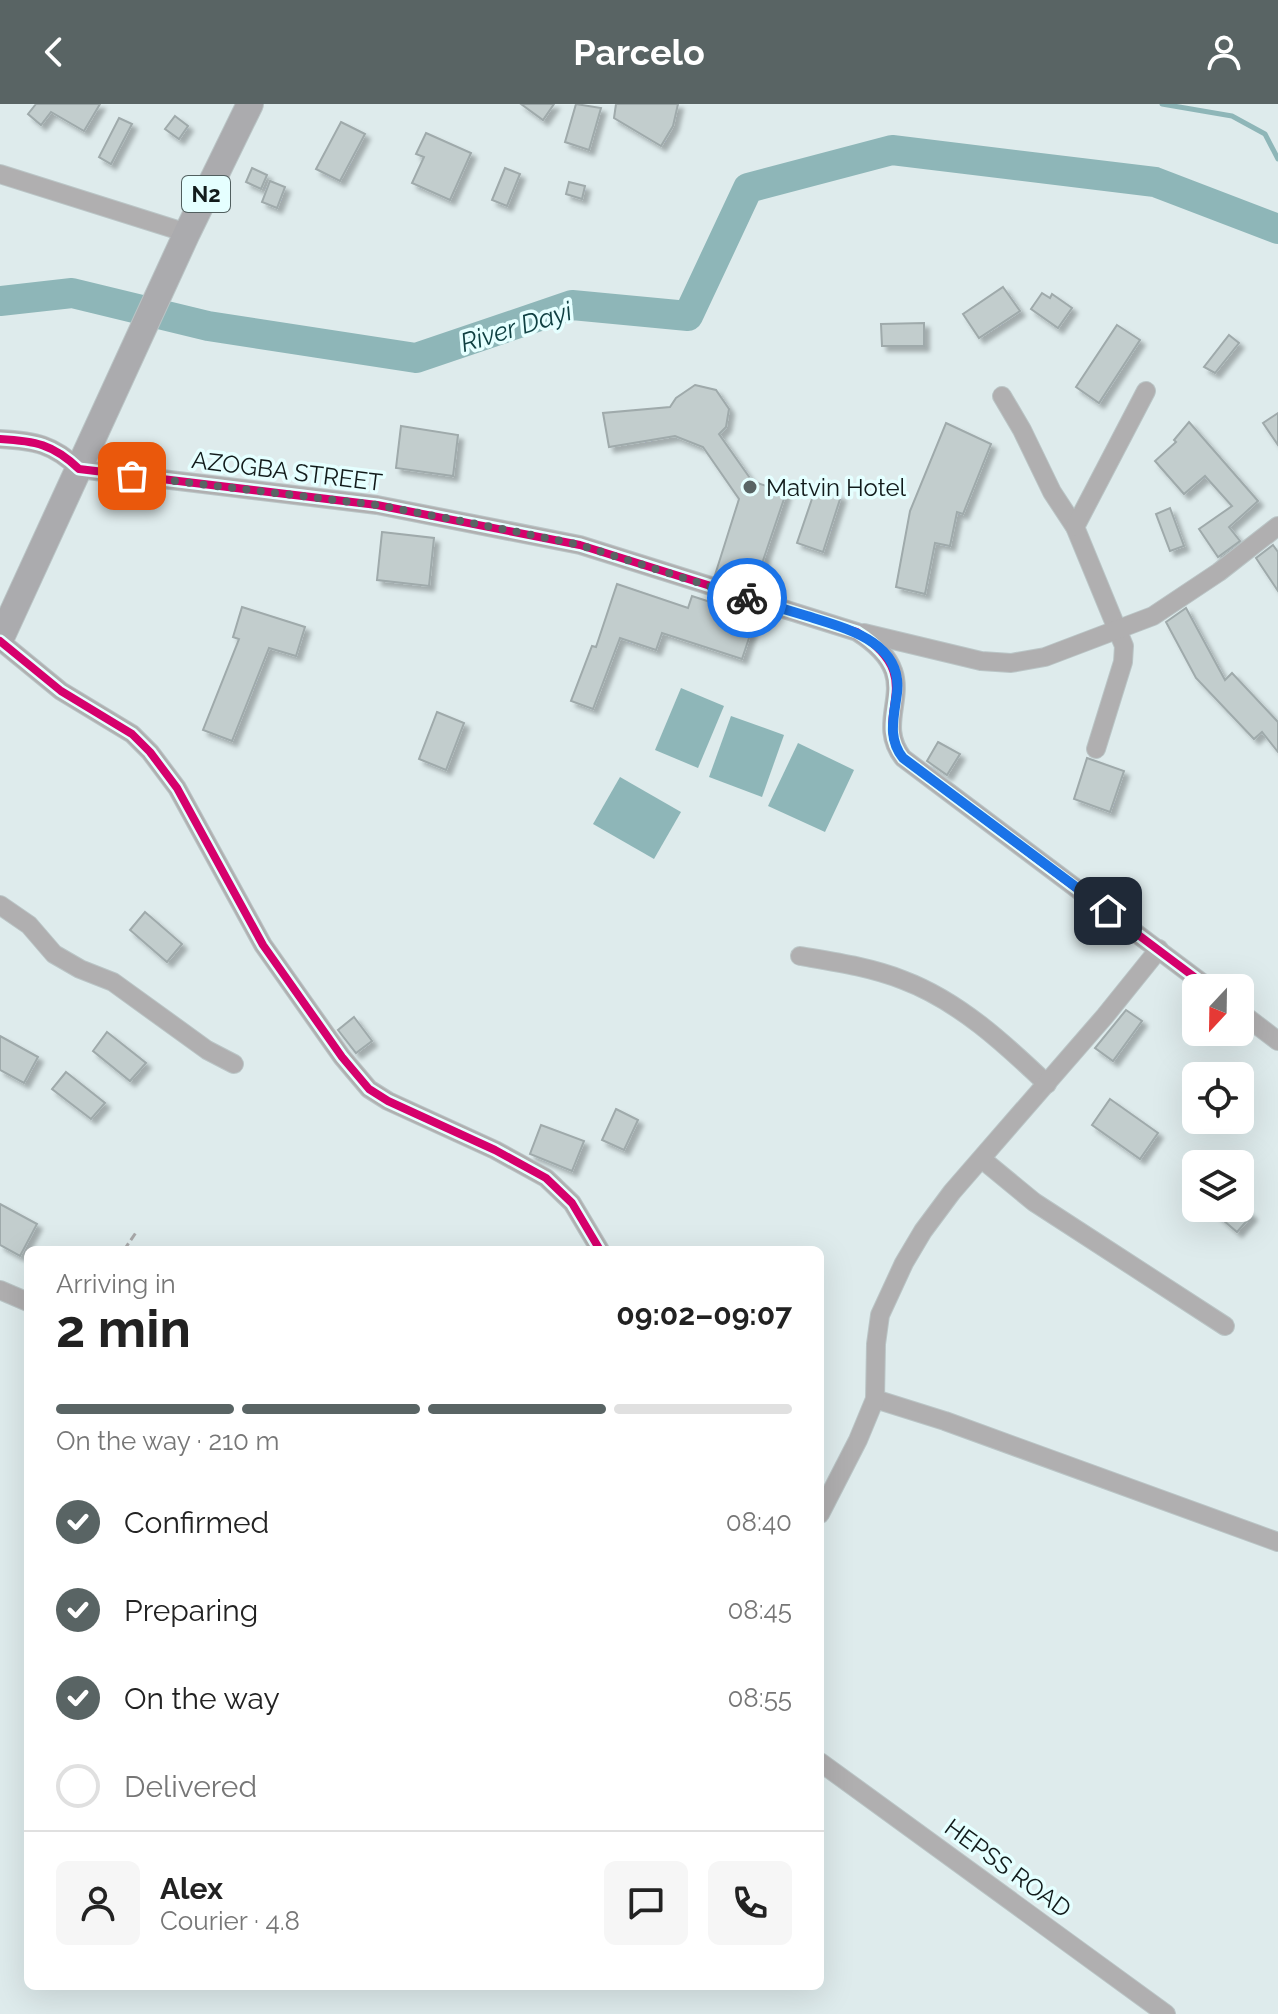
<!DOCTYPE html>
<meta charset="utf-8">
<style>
:root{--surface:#fff;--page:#f6f6f6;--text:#222;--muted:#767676;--line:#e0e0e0;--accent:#596464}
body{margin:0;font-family:Raleway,sans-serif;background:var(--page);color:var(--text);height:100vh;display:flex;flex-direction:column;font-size:30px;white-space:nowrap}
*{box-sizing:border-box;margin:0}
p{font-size:26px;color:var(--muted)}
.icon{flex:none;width:44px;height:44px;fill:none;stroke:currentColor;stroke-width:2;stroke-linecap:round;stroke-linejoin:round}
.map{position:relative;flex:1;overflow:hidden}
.panel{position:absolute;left:24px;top:1142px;width:800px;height:744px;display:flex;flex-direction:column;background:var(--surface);border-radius:12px;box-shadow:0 8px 32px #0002}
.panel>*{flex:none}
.needle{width:52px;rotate:202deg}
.tools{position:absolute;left:1182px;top:870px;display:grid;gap:16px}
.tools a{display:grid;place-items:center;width:72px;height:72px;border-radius:12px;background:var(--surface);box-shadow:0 8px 32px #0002;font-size:40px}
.pin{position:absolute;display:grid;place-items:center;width:68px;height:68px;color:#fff;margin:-34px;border-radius:16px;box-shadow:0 4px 12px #0006}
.courier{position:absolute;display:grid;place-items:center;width:80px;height:80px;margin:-40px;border:6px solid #1a73e8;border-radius:50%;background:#fff;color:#222;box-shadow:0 2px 10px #0007}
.headline em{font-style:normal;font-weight:700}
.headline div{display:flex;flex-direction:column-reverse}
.headline{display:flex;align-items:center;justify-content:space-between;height:136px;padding:0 32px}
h1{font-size:52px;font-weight:700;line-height:60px}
.bar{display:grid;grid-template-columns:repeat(4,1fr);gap:12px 8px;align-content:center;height:96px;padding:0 32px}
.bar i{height:10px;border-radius:6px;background:var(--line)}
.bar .active{background:var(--accent)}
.bar p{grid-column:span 4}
.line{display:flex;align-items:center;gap:20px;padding:0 32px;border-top:2px solid var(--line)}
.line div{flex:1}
.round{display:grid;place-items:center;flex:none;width:84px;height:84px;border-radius:12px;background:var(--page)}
ol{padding:0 32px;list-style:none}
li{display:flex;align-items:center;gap:24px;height:88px}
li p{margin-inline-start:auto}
li .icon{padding:8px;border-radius:50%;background:var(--accent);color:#fff;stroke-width:4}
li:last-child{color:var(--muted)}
li i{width:44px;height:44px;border:4px solid var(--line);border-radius:50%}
header{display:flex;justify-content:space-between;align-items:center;height:104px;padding:0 32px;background:var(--accent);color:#fff;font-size:36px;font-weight:700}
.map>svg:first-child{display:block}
.water{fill:#8eb6b8}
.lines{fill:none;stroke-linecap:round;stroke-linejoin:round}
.stream{stroke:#8eb6b8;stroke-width:5}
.river{stroke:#8eb6b8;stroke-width:30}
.building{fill:#c2cdcd;stroke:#9faaab;stroke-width:2;filter:url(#shadow)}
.minor-casing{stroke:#bac5c6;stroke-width:20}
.highway-casing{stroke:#bac5c6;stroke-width:28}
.path{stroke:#a8a8a9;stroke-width:3;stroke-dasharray:8 4;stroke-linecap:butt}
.minor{stroke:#b0afb0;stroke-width:18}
.highway{stroke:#ababae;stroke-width:26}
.cycleway-casing{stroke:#e5ffff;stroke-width:13}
.cycleway{stroke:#d6006c;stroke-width:8}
.done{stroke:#596464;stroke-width:8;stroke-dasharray:0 14.4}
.route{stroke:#1a73e8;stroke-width:10}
.poi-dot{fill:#596464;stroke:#e5ffff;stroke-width:3}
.labels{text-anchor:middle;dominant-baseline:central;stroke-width:7;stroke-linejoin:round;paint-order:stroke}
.shield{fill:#e5ffff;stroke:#515f5f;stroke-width:2}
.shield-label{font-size:22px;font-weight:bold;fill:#121b1b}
.street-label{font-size:24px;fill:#121b1b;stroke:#e5ffff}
.poi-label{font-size:24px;fill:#121b1b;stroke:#e5ffff;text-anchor:start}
.water-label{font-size:26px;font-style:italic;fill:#0f4042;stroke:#e5ffff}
</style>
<header><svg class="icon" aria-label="back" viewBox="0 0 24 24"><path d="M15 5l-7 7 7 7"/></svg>Parcelo<svg class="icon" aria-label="person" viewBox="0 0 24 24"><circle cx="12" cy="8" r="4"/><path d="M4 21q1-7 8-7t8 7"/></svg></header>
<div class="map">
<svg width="1278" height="1910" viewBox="0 0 1278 1910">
<defs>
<filter id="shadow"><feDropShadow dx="5" dy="5" stdDeviation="2" flood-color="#0004"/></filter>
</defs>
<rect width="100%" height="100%" fill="#deebec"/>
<g class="water">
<polygon points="681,584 724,602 698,664 655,646"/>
<polygon points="731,612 784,631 762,693 709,673"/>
<polygon points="798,639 854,666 825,728 768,702"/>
<polygon points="620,673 681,708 654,755 593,720"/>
</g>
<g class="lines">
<polyline class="stream" points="1162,0 1232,12 1265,30 1278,55"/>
<polyline class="river" points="0,197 72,189 208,222 416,254 572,201 688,212 748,84 892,46 1155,78 1278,125"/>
</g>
<g class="building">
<polygon points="36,0 100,0 84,27 51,8 41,21 28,10"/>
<polygon points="521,0 554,0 543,16"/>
<polygon points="576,0 601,4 589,46 565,38"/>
<polygon points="616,0 678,0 673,22 661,42 614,14"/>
<polygon points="175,12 188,22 179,35 165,25"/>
<polygon points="119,14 132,20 111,60 99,53"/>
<polygon points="341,18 365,30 340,77 316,65"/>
<polygon points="426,29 471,49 450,96 412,79 424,53 416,50"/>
<polygon points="252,64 267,71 261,85 246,78"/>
<polygon points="505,64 520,70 507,102 492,96"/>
<polygon points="270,77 285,83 277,104 262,98"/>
<polygon points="569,78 585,82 582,95 566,90"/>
<polygon points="1003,183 1020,207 979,234 963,210"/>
<polygon points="1042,189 1050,194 1052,190 1072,204 1058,224 1031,205"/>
<polygon points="924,219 924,242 882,242 881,220"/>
<polygon points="1117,221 1140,236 1099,299 1076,283"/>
<polygon points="1229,231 1239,239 1215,269 1204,263"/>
<polygon points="695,281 716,286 729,305 726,323 719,330 752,377 786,389 754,483 715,471 739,395 703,343 675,332 609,343 603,309 670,303 676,294"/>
<polygon points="1278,309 1278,341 1263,319"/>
<polygon points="1189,318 1258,397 1229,423 1240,437 1218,453 1199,425 1232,402 1205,372 1184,390 1155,357 1176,338 1174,336"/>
<polygon points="946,319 991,340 963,410 957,408 950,442 935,439 925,490 896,483 910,407"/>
<polygon points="401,322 458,331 453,372 396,364"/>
<polygon points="816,383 841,392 823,448 797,439"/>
<polygon points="1170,404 1184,442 1170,447 1156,410"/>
<polygon points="382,428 434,434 429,482 377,476"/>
<polygon points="1273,441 1278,448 1278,487 1256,454"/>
<polygon points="617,480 688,504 692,492 756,513 742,555 662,529 656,546 620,534 593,605 571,597 592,542 596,543"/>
<polygon points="242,503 305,523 296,552 269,544 232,637 203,626 239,535 233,533"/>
<polygon points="1186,504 1225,576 1232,569 1278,618 1278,648 1262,628 1254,635 1196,574 1166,518"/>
<polygon points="437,608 464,619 446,666 419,655"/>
<polygon points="938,638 960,650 947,671 927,657"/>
<polygon points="1087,654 1124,667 1110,708 1074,695"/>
<polygon points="145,808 182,840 167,858 130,826"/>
<polygon points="1126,906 1142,917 1113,957 1095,944"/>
<polygon points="354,913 372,937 356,949 338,926"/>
<polygon points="107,928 146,959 130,977 93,947"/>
<polygon points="0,932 38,953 24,979 0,966"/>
<polygon points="66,968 105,999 91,1015 52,985"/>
<polygon points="1110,995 1158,1029 1140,1055 1092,1021"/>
<polygon points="616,1005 638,1016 624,1046 602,1036"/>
<polygon points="541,1021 584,1037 572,1067 530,1050"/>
<polygon points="0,1100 37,1120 20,1152 0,1141"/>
<polygon points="1209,1104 1244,1104 1252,1111 1237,1128"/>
</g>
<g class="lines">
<defs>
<g id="minor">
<polyline points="0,70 187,129"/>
<polyline points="1002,292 1022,326 1052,388 1075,423 1124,542 1123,558 1096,645"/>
<path d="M0,335C35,337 53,340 79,365L377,401L580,441L857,528C932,576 869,610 903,654L1209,884"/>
<polyline points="1075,423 1146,287"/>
<polyline points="864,529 981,557 1011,559 1045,553 1153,512 1219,468 1278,422"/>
<polyline points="0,537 61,587 132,630 150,648 177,684 263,841 342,953 369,985 388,997 495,1046 546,1074 572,1099 600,1146"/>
<polyline points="0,801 29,821 54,850 80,865 113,878 207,946 234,960"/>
<path d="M800,852C835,858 870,863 903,876C959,897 1005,940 1047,980"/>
<polyline points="1240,908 1278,937"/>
<polyline points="983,1056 1034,1098 1225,1222"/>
<polyline points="0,1186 28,1198"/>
<polyline points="875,1295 945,1317 1278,1438"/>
<polyline points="820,1410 858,1336 875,1295 876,1240 880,1211 904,1159 923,1127 952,1088 1105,912 1159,845"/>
<polyline points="820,1658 1166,1910"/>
</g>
<polyline id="highway" points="0,536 187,129 250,0"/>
</defs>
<use href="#minor" class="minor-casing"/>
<use href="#highway" class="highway-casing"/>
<polyline class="path" points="124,1146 137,1127"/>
<use href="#minor" class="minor"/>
<use href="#highway" class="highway"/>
<defs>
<g id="cycleway">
<path d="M0,335C35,337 53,340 79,365L377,401L580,441L857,528C932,576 869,610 903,654L1209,884"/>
<polyline points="0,537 61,587 132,630 150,648 177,684 263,841 342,953 369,985 388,997 495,1046 546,1074 572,1099 600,1146"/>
</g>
</defs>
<use href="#cycleway" class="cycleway-casing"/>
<use href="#cycleway" class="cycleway"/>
</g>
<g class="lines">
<polyline class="done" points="132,372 377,401 498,424 580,441 747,494"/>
<path class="route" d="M747,494C767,500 787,506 807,512C844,524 903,537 897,589C894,613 887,634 903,654L1108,807"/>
</g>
<circle class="poi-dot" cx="750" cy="383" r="8"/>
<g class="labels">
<rect class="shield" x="182" y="72" width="48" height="36" rx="6"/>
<g class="shield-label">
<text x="206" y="90">N2</text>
</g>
<g class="street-label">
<text transform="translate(287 367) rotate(7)">AZOGBA STREET</text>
<text transform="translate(1008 1764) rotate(36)">HEPSS ROAD</text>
</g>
<g class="poi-label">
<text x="766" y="383">Matvin Hotel</text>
</g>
<g class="water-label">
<text transform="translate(516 223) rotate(-17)">River Dayi</text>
</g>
</g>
</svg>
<div class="tools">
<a><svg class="needle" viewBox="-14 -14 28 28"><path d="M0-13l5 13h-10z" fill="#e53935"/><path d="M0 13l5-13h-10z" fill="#767676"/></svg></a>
<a><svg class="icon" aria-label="locate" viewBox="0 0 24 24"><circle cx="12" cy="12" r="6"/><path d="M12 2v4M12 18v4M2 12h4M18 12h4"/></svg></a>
<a><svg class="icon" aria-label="layers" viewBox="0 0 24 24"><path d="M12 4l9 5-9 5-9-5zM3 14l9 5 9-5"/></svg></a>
</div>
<div class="pin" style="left:132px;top:372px;background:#ea580c"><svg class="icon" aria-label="bag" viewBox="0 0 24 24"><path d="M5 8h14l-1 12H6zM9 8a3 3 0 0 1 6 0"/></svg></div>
<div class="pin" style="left:1108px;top:807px;background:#1f2937"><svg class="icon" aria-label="home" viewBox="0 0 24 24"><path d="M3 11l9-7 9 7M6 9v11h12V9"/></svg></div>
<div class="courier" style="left:747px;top:494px"><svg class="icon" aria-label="bike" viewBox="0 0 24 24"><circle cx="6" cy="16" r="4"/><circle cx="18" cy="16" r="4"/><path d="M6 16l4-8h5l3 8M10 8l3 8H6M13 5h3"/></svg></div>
<section class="panel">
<div class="headline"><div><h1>2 min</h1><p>Arriving in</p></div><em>09:02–09:07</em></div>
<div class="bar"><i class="active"></i><i class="active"></i><i class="active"></i><i></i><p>On the way · 210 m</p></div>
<ol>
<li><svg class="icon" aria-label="check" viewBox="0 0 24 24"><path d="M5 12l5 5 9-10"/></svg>Confirmed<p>08:40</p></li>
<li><svg class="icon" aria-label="check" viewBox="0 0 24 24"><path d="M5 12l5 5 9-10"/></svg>Preparing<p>08:45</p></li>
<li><svg class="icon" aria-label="check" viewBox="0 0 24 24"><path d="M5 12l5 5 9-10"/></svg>On the way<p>08:55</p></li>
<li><i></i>Delivered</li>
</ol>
<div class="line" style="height:144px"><a class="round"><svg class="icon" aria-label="person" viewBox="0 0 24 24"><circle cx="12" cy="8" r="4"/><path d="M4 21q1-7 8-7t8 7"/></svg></a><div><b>Alex</b><p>Courier · 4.8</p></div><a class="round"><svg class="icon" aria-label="chat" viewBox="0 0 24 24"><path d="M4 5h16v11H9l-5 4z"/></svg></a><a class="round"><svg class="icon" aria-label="phone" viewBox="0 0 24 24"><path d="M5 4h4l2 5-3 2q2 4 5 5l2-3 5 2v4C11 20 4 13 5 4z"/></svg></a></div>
</section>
</div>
